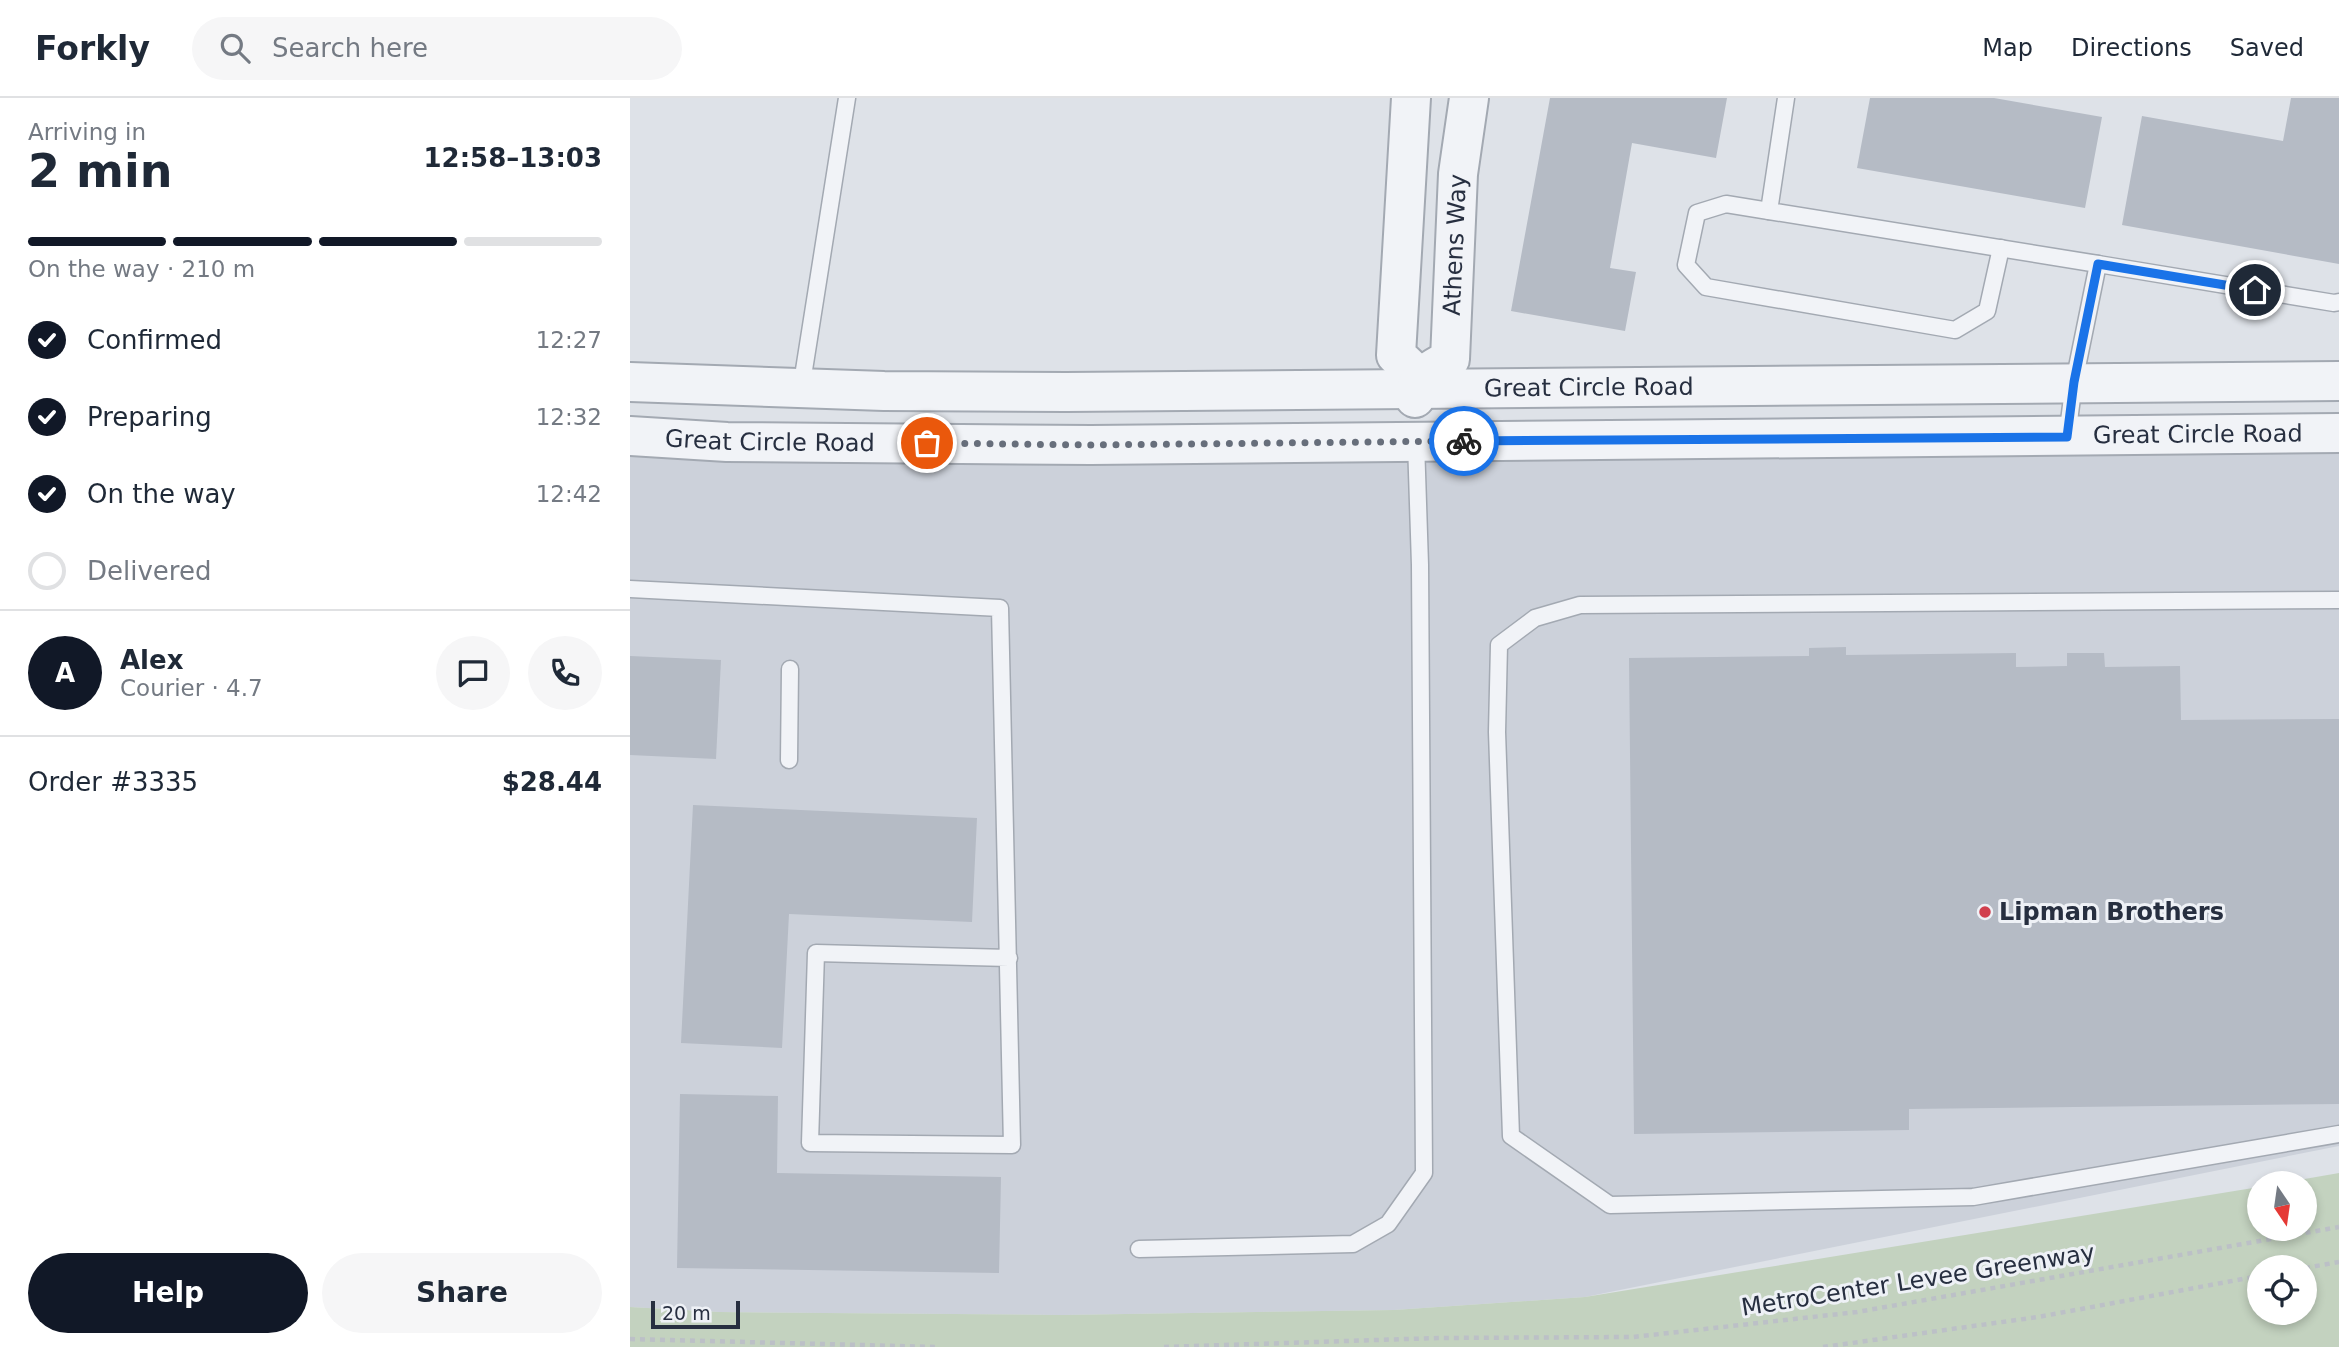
<!DOCTYPE html>
<meta charset="utf-8">
<style>
:root{--surface:#fff;--page:#f6f6f7;--text:#1f2937;--muted:#747a83;--line:#e0e1e3;--accent:#111827}
body{margin:0;font-family:"DejaVu Sans",sans-serif;background:var(--page);color:var(--text);height:100vh;display:flex;flex-direction:column;font-size:26px;white-space:nowrap}
*{box-sizing:border-box;margin:0}
p{font-size:23px;color:var(--muted)}
.icon{flex:none;width:38px;height:38px;fill:none;stroke:currentColor;stroke-width:2;stroke-linecap:round;stroke-linejoin:round}
.map{position:relative;flex:1;overflow:hidden}
.side{display:flex;flex-direction:column;background:var(--surface);width:630px}
.side>*{flex:none}
.needle{width:46px;rotate:167deg}
.buttons{position:absolute;left:1617px;top:1073px;display:grid;gap:14px}
.buttons a{display:grid;place-items:center;width:70px;height:70px;border-radius:50%;background:var(--surface);box-shadow:0 4px 10px #0003;font-size:35px}
.scale{position:absolute;left:21px;bottom:18px;width:89px;box-sizing:border-box;padding-left:7px;border:4px solid #272f40;border-top:0;font-size:19px;line-height:24px;white-space:nowrap;color:#272f40;-webkit-text-stroke:5px #eef1f6;paint-order:stroke}
.pin{position:absolute;display:grid;place-items:center;width:60px;height:60px;color:#fff;margin:-30px;border:4px solid #fff;border-radius:50%;box-shadow:0 2px 7px #0007}
.courier{position:absolute;display:grid;place-items:center;width:70px;height:70px;margin:-35px;border:5px solid #1a73e8;border-radius:50%;background:#fff;color:#222;box-shadow:0 2px 9px #0007}
.headline em{font-style:normal;font-weight:700}
.headline div{display:flex;flex-direction:column-reverse}
.headline{display:flex;align-items:center;justify-content:space-between;height:119px;padding:0 28px}
h1{font-size:46px;font-weight:700;line-height:52px}
.bar{display:grid;grid-template-columns:repeat(4,1fr);gap:10px 7px;align-content:center;height:84px;padding:0 28px}
.bar i{height:9px;border-radius:5px;background:var(--line)}
.bar .on{background:var(--accent)}
.bar p{grid-column:span 4}
.line{display:flex;align-items:center;gap:18px;padding:0 28px;border-top:2px solid var(--line)}
.line div{flex:1}
.round{display:grid;place-items:center;flex:none;width:74px;height:74px;border-radius:37px;background:var(--page)}
ol{padding:0 28px;list-style:none}
li{display:flex;align-items:center;gap:21px;height:77px}
li p{margin-inline-start:auto}
li .icon{padding:7px;border-radius:50%;background:var(--accent);color:#fff;stroke-width:4}
li:last-child{color:var(--muted)}
li i{width:38px;height:38px;border:4px solid var(--line);border-radius:50%}
.action{display:flex;gap:14px;margin-top:auto;padding:14px 28px}
.action a{flex:1;height:80px;border-radius:42px;background:var(--accent);color:#fff;font-size:28px;font-weight:700;line-height:80px;text-align:center}
.action a+a{background:var(--page);color:var(--text)}
header{display:flex;align-items:center;gap:42px;box-sizing:border-box;height:98px;padding:0 35px;background:var(--surface);border-bottom:2px solid var(--line)}
header strong{font-size:33px}
nav{display:flex;gap:38px;margin-inline-start:auto;font-size:24px}
.search{width:490px;height:63px;background:var(--page);display:flex;align-items:center;gap:18px;box-sizing:border-box;padding:0 24px;border-radius:38px;color:var(--muted);font-size:26px}
main{display:flex;flex:1;min-height:0}
.map>svg:first-child{display:block}
.built{fill:#ccd1da}
.green{fill:#c3d2bf;fill-rule:evenodd}
.building{fill:#b5bbc5}
.lines{fill:none;stroke-linecap:round;stroke-linejoin:round}
.service-casing{stroke:#a3a9b2;stroke-width:19}
.tertiary-casing{stroke:#a3a9b2;stroke-width:42}
.path{stroke:#bcc0c7;stroke-width:4.5;stroke-dasharray:5 5;stroke-linecap:butt}
.service{stroke:#f1f3f7;stroke-width:16}
.tertiary{stroke:#f1f3f7;stroke-width:38}
.done{stroke:#676e7b;stroke-width:7;stroke-dasharray:0 12.6}
.route{stroke:#1a73e8;stroke-width:9}
.poi-dot{fill:#d13f4e;stroke:#eef1f6;stroke-width:2.5}
.labels{text-anchor:middle;dominant-baseline:central;stroke-width:6;stroke-linejoin:round;paint-order:stroke}
.street-label{font-size:24px;fill:#272f40;stroke:#eef1f6}
.poi-label{font-size:24px;font-weight:bold;fill:#272f40;stroke:#eef1f6;text-anchor:start}
</style>
<header>
<strong>Forkly</strong>
<div class="search"><svg class="icon" aria-label="search" viewBox="0 0 24 24"><circle cx="10" cy="10" r="6"/><path d="M15 15l6 6"/></svg>Search here</div>
<nav><a>Map</a><a>Directions</a><a>Saved</a></nav>
</header>
<main>
<section class="side">
<div class="headline"><div><h1>2 min</h1><p>Arriving in</p></div><em>12:58–13:03</em></div>
<div class="bar"><i class="on"></i><i class="on"></i><i class="on"></i><i></i><p>On the way · 210 m</p></div>
<ol>
<li><svg class="icon" aria-label="check" viewBox="0 0 24 24"><path d="M5 12l5 5 9-10"/></svg>Confirmed<p>12:27</p></li>
<li><svg class="icon" aria-label="check" viewBox="0 0 24 24"><path d="M5 12l5 5 9-10"/></svg>Preparing<p>12:32</p></li>
<li><svg class="icon" aria-label="check" viewBox="0 0 24 24"><path d="M5 12l5 5 9-10"/></svg>On the way<p>12:42</p></li>
<li><i></i>Delivered</li>
</ol>
<div class="line" style="height:126px"><b class="round" style="background:var(--accent);color:#fff">A</b><div><b>Alex</b><p>Courier · 4.7</p></div><a class="round"><svg class="icon" aria-label="chat" viewBox="0 0 24 24"><path d="M4 5h16v11H9l-5 4z"/></svg></a><a class="round"><svg class="icon" aria-label="phone" viewBox="0 0 24 24"><path d="M5 4h4l2 5-3 2q2 4 5 5l2-3 5 2v4C11 20 4 13 5 4z"/></svg></a></div>
<div class="line" style="height:91px"><div>Order #3335</div><b>$28.44</b></div>
<div class="action"><a>Help</a><a>Share</a></div>
</section>
<div class="map">
<svg width="1709" height="1249" viewBox="0 0 1709 1249">
<rect width="100%" height="100%" fill="#dee2e8"/>
<polygon class="built" points="1709,351 1709,1048 955,1199 764,1212 432,1217 89,1214 0,1209 0,356"/>
<path class="green" d="M1709,1075V1249H0V1209L89,1214L432,1217L764,1212L955,1199L1629,1089V1130H1675V1085H1652ZM1629,1169H1675V1214H1629Z"/>
<g class="building">
<polygon points="920,0 1097,0 1086,60 1002,45 980,170 1006,174 995,233 881,213"/>
<polygon points="1240,0 1364,0 1472,19 1455,110 1227,70"/>
<polygon points="1661,0 1709,0 1709,166 1492,127 1512,18 1653,43"/>
<polygon points="1216,549 1216,557 1386,555 1386,569 1437,568 1437,555 1474,555 1475,569 1550,568 1551,622 1709,621 1709,1006 1279,1011 1279,1032 1004,1036 999,560 1179,558 1179,550"/>
<polygon points="0,558 91,562 86,661 0,657"/>
<polygon points="63,707 347,720 342,824 159,816 152,950 51,945"/>
<polygon points="50,996 148,998 147,1075 371,1079 369,1175 47,1170"/>
</g>
<g class="lines">
<defs>
<g id="service">
<polyline points="1156,0 1139,113 1468,166 1444,284 1437,339"/>
<polyline points="1139,113 1096,106 1067,115 1056,167 1076,189 1325,232 1357,213 1371,150"/>
<polyline points="1468,166 1704,205 1709,204"/>
<polyline points="171,291 217,0"/>
<polyline points="0,491 370,510 382,1047 180,1045 186,855 379,860"/>
<polyline points="1709,502 950,507 905,520 869,547 867,634 881,1038 980,1107 1343,1099 1709,1036"/>
<polyline points="159,662 160,571"/>
<polyline points="509,1151 723,1146 758,1126 794,1075 790,467 786,344"/>
</g>
<g id="tertiary">
<polyline points="781,0 766,257 790,280"/>
<path id="s1" d="M0,284L254,293L436,294L1709,283"/>
<path id="s2" d="M785,300C785,277 803,271 820,261L828,76L839,0"/>
<path id="s3" d="M0,338L97,344L461,347L1709,335"/>
</g>
</defs>
<use href="#service" class="service-casing"/>
<use href="#tertiary" class="tertiary-casing"/>
<g class="path">
<polyline points="1675,1170 1709,1164"/>
<polyline points="0,1241 307,1249"/>
<polyline points="534,1249 808,1240 1003,1239 1227,1214 1709,1129"/>
<polyline points="1193,1249 1408,1219 1629,1178"/>
</g>
<use href="#service" class="service"/>
<use href="#tertiary" class="tertiary"/>
</g>
<g class="lines">
<polyline class="done" points="297,345 461,347 834,343"/>
<polyline class="route" points="834,343 1437,339 1444,284 1468,166 1625,192"/>
</g>
<circle class="poi-dot" cx="1355" cy="814" r="7"/>
<g class="labels">
<g class="street-label">
<text stroke="none"><textPath href="#s2" startOffset="170">Athens Way</textPath></text>
<text stroke="none"><textPath href="#s1" startOffset="959">Great Circle Road</textPath></text>
<text stroke="none"><textPath href="#s3" startOffset="1568">Great Circle Road</textPath></text>
<text stroke="none"><textPath href="#s3" startOffset="140">Great Circle Road</textPath></text>
<text transform="translate(1288 1182) rotate(-9)">MetroCenter Levee Greenway</text>
</g>
<g class="poi-label">
<text x="1369" y="814">Lipman Brothers</text>
</g>
</g>
</svg>
<div class="buttons">
<a><svg class="needle" viewBox="-14 -14 28 28"><path d="M0-13l5 13h-10z" fill="#e53935"/><path d="M0 13l5-13h-10z" fill="#747a83"/></svg></a>
<a><svg class="icon" aria-label="locate" viewBox="0 0 24 24"><circle cx="12" cy="12" r="6"/><path d="M12 2v4M12 18v4M2 12h4M18 12h4"/></svg></a>
</div>
<div class="scale">20 m</div>
<div class="pin" style="left:297px;top:345px;background:#ea580c"><svg class="icon" aria-label="bag" viewBox="0 0 24 24"><path d="M5 8h14l-1 12H6zM9 8a3 3 0 0 1 6 0"/></svg></div>
<div class="pin" style="left:1625px;top:192px;background:#1f2937"><svg class="icon" aria-label="home" viewBox="0 0 24 24"><path d="M3 11l9-7 9 7M6 9v11h12V9"/></svg></div>
<div class="courier" style="left:834px;top:343px"><svg class="icon" aria-label="bike" viewBox="0 0 24 24"><circle cx="6" cy="16" r="4"/><circle cx="18" cy="16" r="4"/><path d="M6 16l4-8h5l3 8M10 8l3 8H6M13 5h3"/></svg></div>
</div>
</main>
